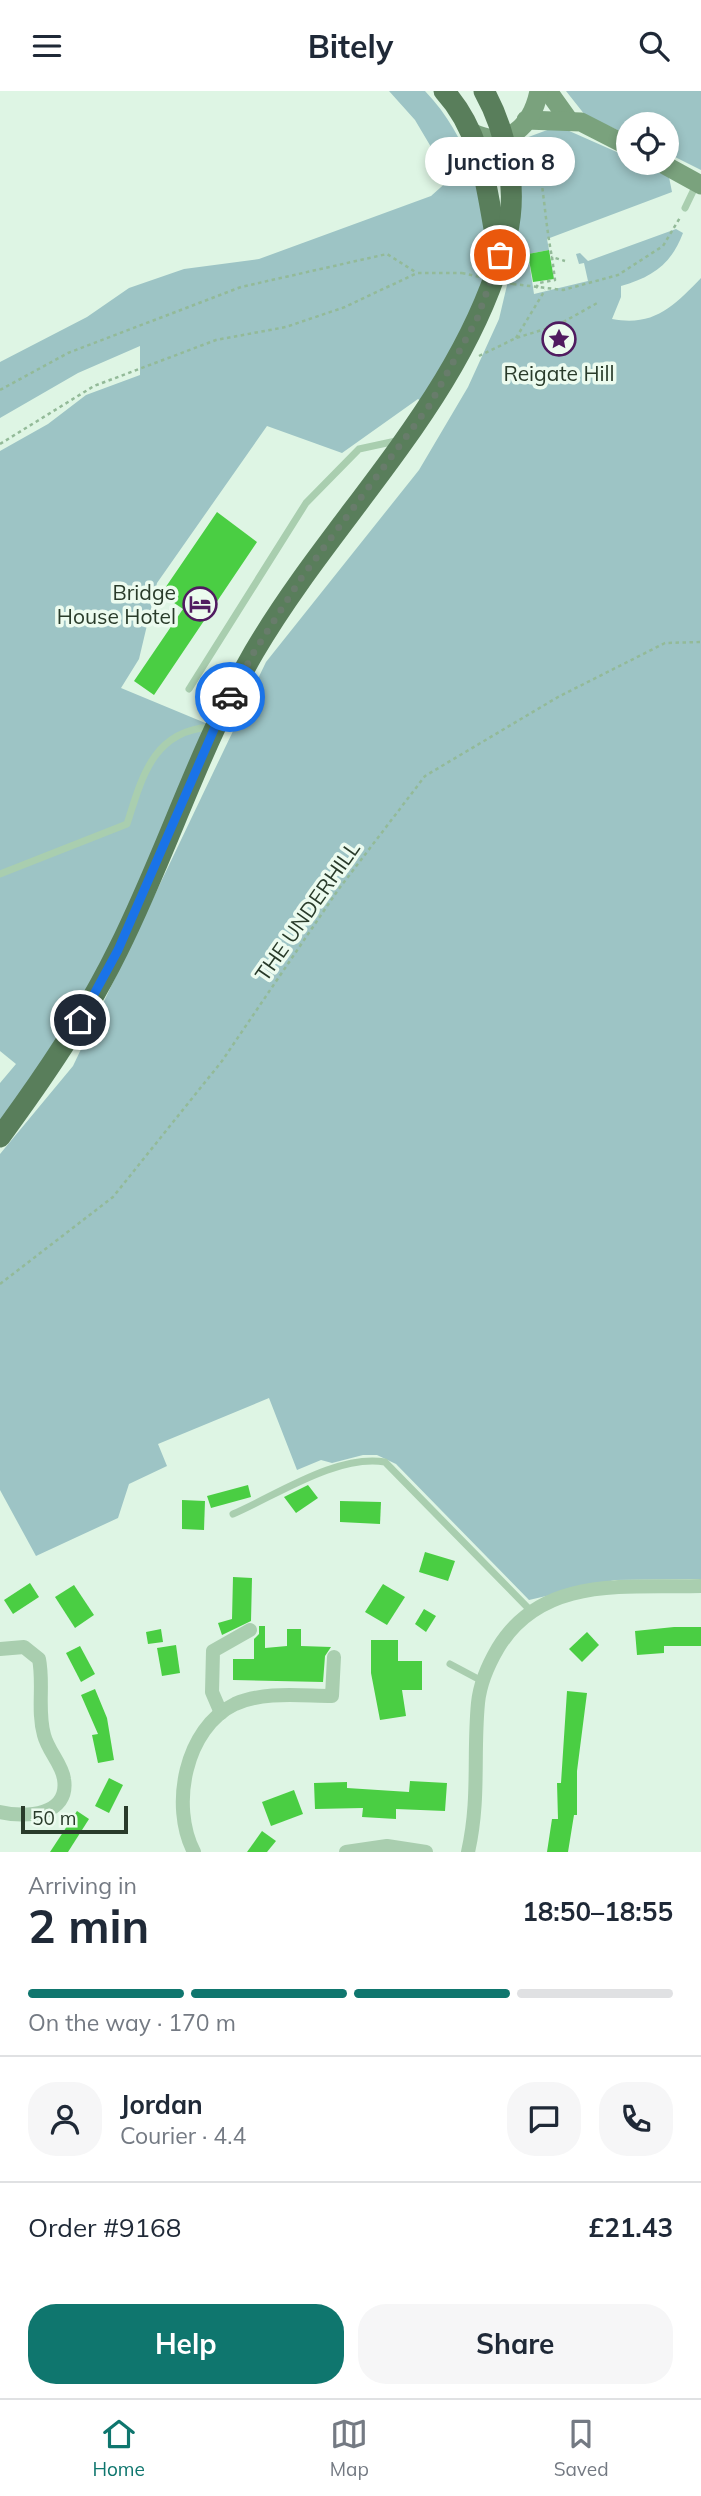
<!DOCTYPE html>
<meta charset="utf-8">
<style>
:root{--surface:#fff;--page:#f6f6f7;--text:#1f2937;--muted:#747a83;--line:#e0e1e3;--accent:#0f766e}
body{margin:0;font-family:Mulish,sans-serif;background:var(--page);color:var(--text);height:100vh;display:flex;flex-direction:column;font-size:26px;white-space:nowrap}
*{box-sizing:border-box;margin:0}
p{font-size:23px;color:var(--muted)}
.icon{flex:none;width:38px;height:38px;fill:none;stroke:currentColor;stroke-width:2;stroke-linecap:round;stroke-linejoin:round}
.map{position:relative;height:1761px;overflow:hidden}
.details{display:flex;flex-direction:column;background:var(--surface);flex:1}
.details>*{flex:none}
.controls{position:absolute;left:616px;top:21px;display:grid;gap:14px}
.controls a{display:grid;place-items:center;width:63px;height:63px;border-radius:50%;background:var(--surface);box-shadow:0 4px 10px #0003;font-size:35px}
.scale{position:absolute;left:21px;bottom:18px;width:107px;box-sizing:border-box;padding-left:7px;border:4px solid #293b2a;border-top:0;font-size:19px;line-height:24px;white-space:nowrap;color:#293b2a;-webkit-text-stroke:5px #ecfbef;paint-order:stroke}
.pin{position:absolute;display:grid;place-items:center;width:60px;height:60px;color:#fff;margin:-30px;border:4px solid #fff;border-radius:50%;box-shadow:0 2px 7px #0007}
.courier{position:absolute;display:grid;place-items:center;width:70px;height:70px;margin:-35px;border:5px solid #1a73e8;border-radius:50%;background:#fff;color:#222;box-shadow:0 2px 9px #0007}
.bubble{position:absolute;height:49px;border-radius:24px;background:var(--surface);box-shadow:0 4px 10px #0003;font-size:23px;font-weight:700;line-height:49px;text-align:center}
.head em{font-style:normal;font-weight:700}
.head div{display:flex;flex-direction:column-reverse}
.head{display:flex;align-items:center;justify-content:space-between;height:119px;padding:0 28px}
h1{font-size:46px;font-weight:700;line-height:52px}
.bar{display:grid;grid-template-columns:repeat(4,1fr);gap:10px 7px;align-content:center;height:84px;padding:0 28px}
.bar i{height:9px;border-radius:5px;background:var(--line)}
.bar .on{background:var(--accent)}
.bar p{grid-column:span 4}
.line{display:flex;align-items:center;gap:18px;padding:0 28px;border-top:2px solid var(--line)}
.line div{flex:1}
.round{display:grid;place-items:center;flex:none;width:74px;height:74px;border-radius:28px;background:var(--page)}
.action{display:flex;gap:14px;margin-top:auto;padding:14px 28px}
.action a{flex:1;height:80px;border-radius:28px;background:var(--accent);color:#fff;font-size:28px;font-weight:700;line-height:80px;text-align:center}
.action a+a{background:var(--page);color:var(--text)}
header{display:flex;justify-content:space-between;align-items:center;height:91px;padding:0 28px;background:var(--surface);font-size:32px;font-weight:700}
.menu{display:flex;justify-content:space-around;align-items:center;height:98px;border-top:2px solid var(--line);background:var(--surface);font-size:19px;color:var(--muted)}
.menu a{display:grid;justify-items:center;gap:4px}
.menu .on{color:var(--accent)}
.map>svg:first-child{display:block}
.green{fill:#9dc4c5}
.building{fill:#4ace43}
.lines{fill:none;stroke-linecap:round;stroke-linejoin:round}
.path{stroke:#93ba98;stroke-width:2.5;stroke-dasharray:3.5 3.5;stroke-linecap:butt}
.lane{stroke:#a9ceaf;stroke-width:7}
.street{stroke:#a9ceaf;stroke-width:14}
.secondary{stroke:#7aa27d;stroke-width:19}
.primary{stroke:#597e5b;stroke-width:21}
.path-bridge{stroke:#93ba98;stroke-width:2.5;stroke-dasharray:3.5 3.5;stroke-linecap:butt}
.done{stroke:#687c6b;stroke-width:7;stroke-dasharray:0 12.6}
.route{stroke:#1a73e8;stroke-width:9}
.labels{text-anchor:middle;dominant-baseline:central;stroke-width:7;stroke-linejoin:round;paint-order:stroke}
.poi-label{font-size:21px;fill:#293b2a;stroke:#ecfbef}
.street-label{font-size:21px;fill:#293b2a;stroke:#ecfbef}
</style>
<header><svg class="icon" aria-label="menu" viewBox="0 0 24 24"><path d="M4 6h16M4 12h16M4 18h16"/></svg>Bitely<svg class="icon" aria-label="search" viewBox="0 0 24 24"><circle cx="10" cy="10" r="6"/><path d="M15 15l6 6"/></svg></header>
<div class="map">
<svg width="701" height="1761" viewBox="0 0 701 1761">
<rect width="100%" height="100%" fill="#def5e4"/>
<g class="green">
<path d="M389,0H425C470,47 481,104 500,164L429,315L418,308L342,362L267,335L157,492L139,568L121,597L215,636L118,859L0,1046V992L16,973L0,960V360L48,333L86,304L140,284V255L78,282L0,327V271L87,226L129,197L184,178L259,168L431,105L450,88L415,29Z"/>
<polygon points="566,0 701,0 701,79 667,62 667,33 628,33 628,44 585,24"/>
<path d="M558,35L628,66V72H640L669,86L672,101L547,148L549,159L528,163L534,203L588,190L584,172L579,173L576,163L580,162L588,170L676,138L683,142C671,174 652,186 621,195V206L612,228C654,236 674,215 701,187V1488L615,1489L529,1509L396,1373L377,1364H363L332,1372L321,1369L297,1379L269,1307L158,1353L167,1375L129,1393L118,1427L36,1465L0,1399V1063L73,975L266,571L419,379L468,296L499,228L516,156L515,51Z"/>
</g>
<g class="building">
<polygon points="549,159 554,188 533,191 528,163"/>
<polygon points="217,421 257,451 154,604 134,590 183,518 161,503"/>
<polygon points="248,1394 251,1406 211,1417 207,1405"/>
<polygon points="308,1394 318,1407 296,1422 284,1406"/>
<polygon points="182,1409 205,1410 204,1439 182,1438"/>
<polygon points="340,1410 381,1411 380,1433 340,1431"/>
<polygon points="425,1461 455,1470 448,1490 419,1481"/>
<polygon points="233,1486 252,1487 251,1530 222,1544 218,1532 232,1528"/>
<polygon points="30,1492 39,1506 13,1523 4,1509"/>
<polygon points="383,1493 405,1506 387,1534 365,1521"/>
<polygon points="74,1494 94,1524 75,1537 55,1506"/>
<polygon points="424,1518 436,1525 426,1541 415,1533"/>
<polygon points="259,1535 265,1535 265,1557 287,1555 287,1538 301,1538 301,1555 331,1556 325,1565 323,1591 233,1589 233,1568 254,1568 254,1548 259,1543"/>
<polygon points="674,1536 701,1536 701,1555 664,1555 664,1562 637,1564 635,1540"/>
<polygon points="161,1538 163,1551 148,1553 146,1541"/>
<polygon points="587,1541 599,1554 582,1571 569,1558"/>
<polygon points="371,1549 398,1549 398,1570 422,1570 422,1599 402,1599 406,1625 380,1629 371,1582"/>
<polygon points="176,1554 180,1582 162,1585 157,1557"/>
<polygon points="80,1555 95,1583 81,1591 66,1562"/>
<polygon points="95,1598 107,1627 114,1669 98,1672 92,1644 98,1643 81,1604"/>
<polygon points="567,1600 587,1602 577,1680 577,1724 574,1724 568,1761 547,1761 552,1728 558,1728 557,1692 561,1692"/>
<polygon points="109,1687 123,1694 109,1722 95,1715"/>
<polygon points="410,1690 447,1692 445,1720 396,1718 396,1728 362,1726 363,1717 315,1718 314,1692 347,1691 347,1697 409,1701"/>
<polygon points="294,1699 303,1723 271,1735 262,1711"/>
<polygon points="77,1720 89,1728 68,1761 50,1761"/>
<polygon points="262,1740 276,1750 267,1761 247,1761"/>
</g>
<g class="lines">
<g class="path">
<polyline points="537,47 555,54 541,76"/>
<path d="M533,49C544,87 544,127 552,166"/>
<polyline points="513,193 563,199 618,184 663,155 681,125"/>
<polyline points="536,197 539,192 555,189 552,166 565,170"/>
<polyline points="558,234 559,244"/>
<polyline points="516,247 545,199"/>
<polyline points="479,265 516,247 558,234 599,211"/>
<polyline points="0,299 68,262 241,196 387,163 417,182"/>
<polyline points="0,353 94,295 216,249 286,236 345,216 417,182 462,182"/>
<polyline points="0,1193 113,1106 222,970 338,799 425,685 558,606 665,552 701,551"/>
</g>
<g class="lane">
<polyline points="685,117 697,92"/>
<polyline points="189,598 306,412 359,358 396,350"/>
<path d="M0,783L127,733C142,686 153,640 210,636"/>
<path d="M233,1423C277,1404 337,1363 385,1371L530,1519"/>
<polyline points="450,1573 482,1590"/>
</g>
<g class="street">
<path d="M0,1558L24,1556L39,1568C44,1593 37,1619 44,1644C48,1660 62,1673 64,1688C70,1725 25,1727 0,1721"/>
<polyline points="221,1622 212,1601 213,1560 250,1539"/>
<path d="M194,1761C170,1715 185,1637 235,1613C264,1600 302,1605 332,1605L334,1566"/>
<polyline points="346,1761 387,1755 426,1761"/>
<path d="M468,1761C480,1708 473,1664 478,1612C480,1592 488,1574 498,1557C542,1484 626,1497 701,1495"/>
</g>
<g class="secondary">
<polyline points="548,0 568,28"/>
<polyline points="526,29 581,31 628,55"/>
<path d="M471,41C507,60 532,35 539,0"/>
<polyline points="661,72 701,94"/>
</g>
<g class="primary">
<path d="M444,0C485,45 486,102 498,158"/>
<path d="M0,1046C44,986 85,926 118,859C167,761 199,656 254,561C336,421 467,306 507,144C518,98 507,41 484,0"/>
</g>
<polyline class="path-bridge" points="462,182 513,193"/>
</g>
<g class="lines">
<polyline class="done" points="230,606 254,561 302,486 429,315 477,228 500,164"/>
<polyline class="route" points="80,929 118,859 215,636 230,606"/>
</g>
<defs>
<symbol id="sight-ring" viewBox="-11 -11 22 22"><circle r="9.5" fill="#ecfbef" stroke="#501b60" stroke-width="1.5"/><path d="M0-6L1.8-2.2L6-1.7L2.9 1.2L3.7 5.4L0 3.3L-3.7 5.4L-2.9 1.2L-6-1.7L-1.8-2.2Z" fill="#501b60"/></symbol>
<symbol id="hotel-ring" viewBox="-11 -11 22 22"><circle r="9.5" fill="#ecfbef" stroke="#501b60" stroke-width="1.5"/><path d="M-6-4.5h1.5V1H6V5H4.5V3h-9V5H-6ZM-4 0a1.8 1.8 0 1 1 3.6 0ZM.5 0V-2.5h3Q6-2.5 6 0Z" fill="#501b60"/></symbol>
</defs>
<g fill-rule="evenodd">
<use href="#sight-ring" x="540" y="229" width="38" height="38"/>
<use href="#hotel-ring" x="181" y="494" width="38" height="38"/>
</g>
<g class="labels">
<g class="poi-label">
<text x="559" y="282">Reigate Hill</text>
<text x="176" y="501" text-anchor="end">Bridge<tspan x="176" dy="24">House Hotel</tspan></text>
</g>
<g class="street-label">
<text transform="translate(307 820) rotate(-55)">THE UNDERHILL</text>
</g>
</g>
</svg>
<div class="controls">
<a><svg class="icon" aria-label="locate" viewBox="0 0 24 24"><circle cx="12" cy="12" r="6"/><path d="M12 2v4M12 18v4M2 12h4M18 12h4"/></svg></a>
</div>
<div class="scale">50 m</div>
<div class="pin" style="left:500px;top:164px;background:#ea580c"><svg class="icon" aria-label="bag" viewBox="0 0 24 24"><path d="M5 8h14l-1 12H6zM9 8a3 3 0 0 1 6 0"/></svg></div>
<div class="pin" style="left:80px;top:929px;background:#1f2937"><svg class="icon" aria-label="home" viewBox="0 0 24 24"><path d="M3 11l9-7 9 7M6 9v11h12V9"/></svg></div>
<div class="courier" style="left:230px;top:606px"><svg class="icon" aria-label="car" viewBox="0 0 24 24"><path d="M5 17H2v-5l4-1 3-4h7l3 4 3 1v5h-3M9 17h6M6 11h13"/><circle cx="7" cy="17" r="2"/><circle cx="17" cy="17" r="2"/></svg></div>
<div class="bubble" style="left:425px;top:46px;width:150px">Junction 8</div>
</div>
<section class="details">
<div class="head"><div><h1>2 min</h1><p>Arriving in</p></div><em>18:50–18:55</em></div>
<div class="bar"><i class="on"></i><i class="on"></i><i class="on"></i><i></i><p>On the way · 170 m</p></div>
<div class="line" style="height:126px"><a class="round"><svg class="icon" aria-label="person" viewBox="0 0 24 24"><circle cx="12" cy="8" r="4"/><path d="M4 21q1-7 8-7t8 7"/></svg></a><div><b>Jordan</b><p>Courier · 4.4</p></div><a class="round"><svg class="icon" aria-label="chat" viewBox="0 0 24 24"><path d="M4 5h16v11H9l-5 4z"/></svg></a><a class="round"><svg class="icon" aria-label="phone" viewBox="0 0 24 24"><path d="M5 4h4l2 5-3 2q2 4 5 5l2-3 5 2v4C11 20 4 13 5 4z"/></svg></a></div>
<div class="line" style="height:91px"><div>Order #9168</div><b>£21.43</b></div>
<div class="action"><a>Help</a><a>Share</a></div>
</section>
<nav class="menu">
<a class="on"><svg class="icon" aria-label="home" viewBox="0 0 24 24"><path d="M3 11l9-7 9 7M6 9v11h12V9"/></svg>Home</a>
<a><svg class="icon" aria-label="map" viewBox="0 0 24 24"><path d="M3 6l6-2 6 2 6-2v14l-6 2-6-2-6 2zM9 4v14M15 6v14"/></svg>Map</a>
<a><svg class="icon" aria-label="saved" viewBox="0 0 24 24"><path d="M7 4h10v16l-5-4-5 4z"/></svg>Saved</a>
</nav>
